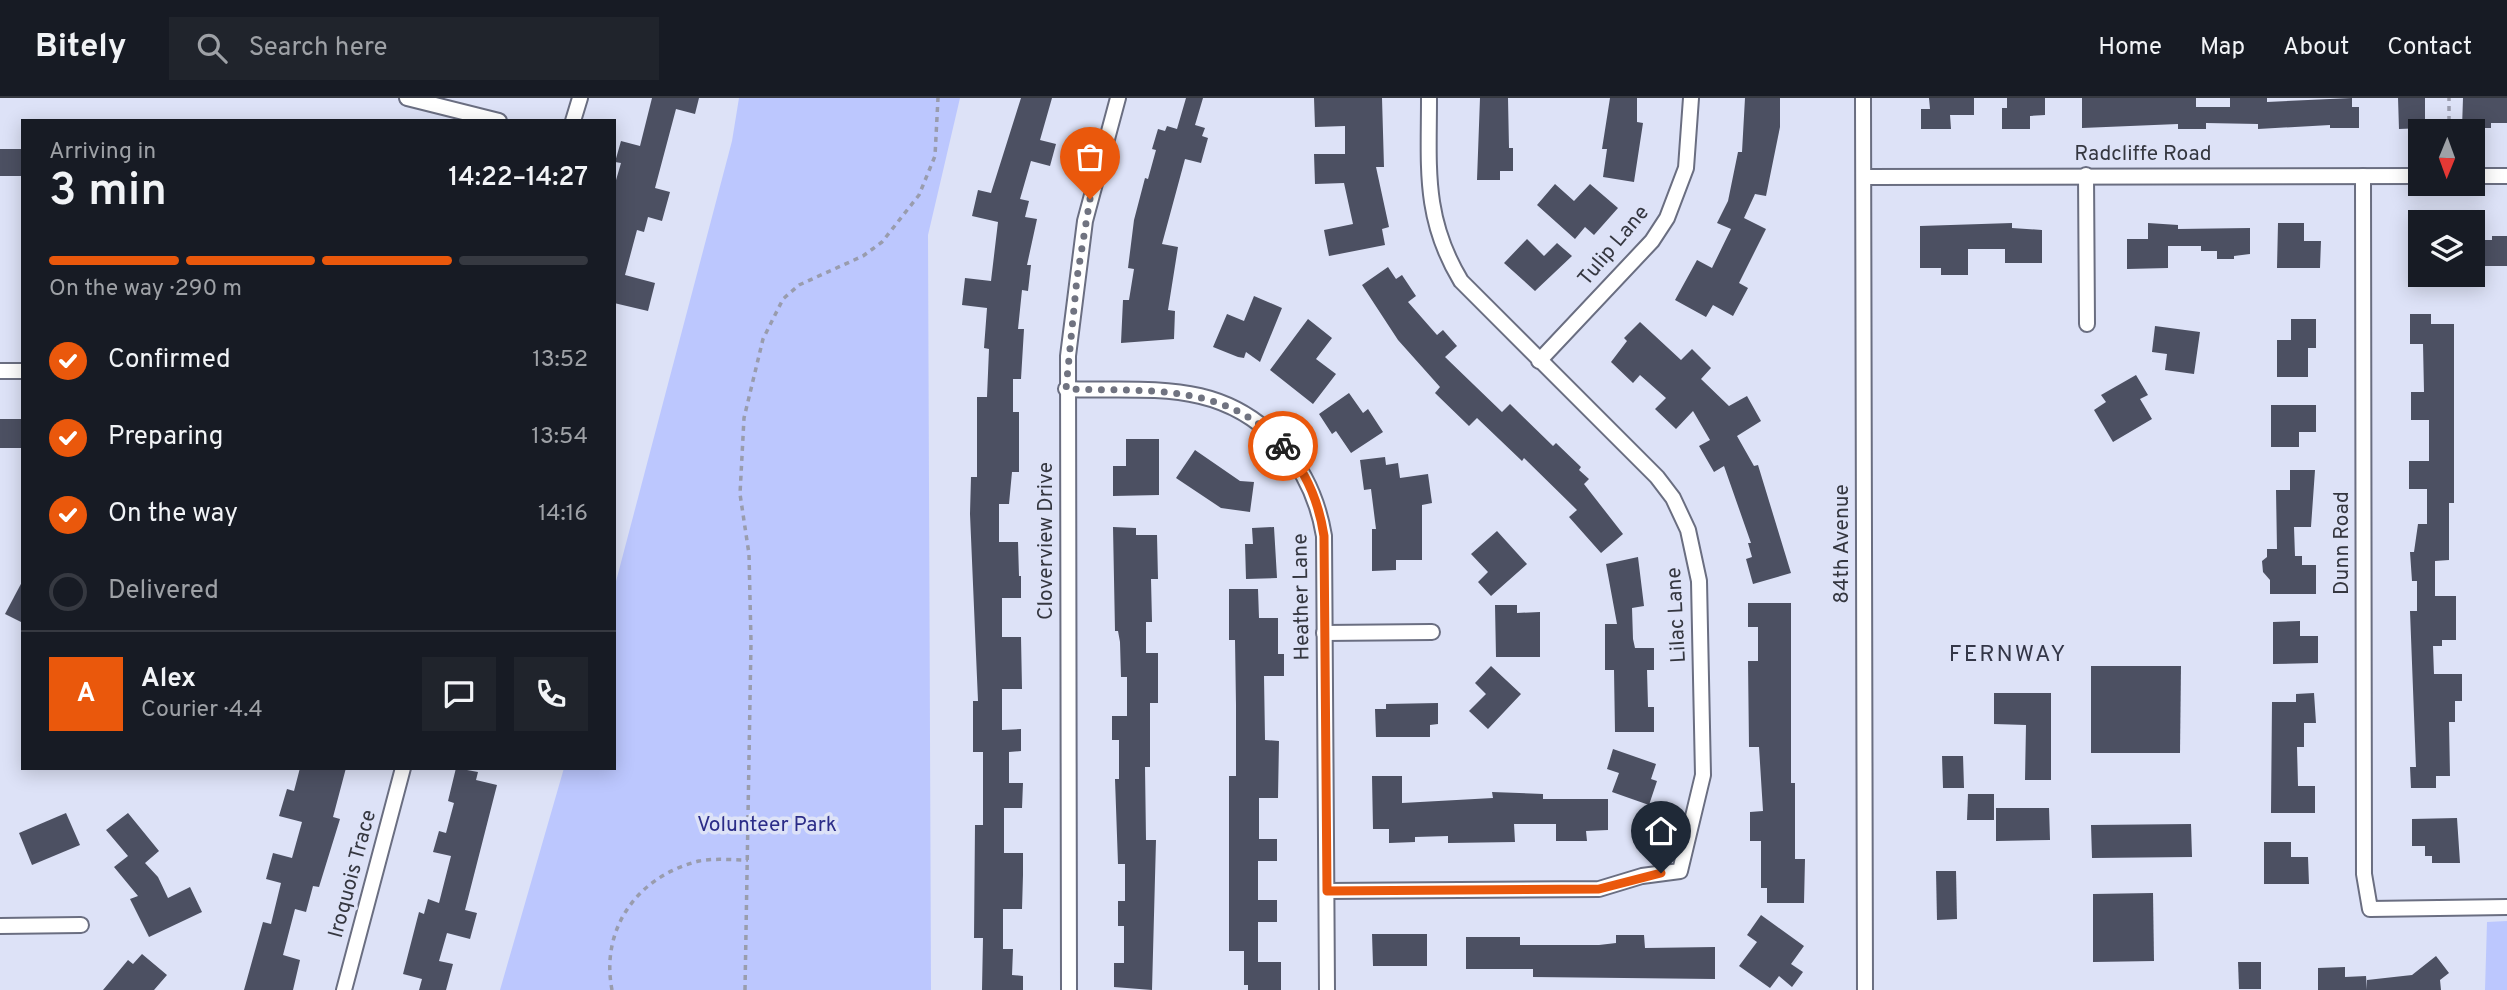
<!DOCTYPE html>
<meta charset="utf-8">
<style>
:root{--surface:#171b24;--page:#20242c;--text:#f1f3f6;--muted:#9ea1a6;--line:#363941;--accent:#ea580c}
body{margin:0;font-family:Overpass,sans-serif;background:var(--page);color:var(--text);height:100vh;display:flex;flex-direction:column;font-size:26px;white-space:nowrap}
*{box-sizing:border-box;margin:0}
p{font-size:23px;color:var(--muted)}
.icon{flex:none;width:38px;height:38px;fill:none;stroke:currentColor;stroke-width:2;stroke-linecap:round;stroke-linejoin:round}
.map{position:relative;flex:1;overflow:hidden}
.side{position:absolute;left:21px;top:21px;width:595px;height:651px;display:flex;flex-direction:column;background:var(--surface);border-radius:0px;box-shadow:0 4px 18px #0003}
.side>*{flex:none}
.needle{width:46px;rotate:181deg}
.controls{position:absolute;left:2408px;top:21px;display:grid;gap:14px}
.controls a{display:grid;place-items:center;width:77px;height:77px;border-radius:0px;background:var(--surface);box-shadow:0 4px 18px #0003;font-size:35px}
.pin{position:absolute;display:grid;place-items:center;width:60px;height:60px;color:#fff;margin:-72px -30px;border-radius:50% 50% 50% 0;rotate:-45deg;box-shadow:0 0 7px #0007}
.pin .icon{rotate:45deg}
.courier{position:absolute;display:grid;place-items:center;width:70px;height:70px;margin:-35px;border:5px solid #ea580c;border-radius:50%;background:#fff;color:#222;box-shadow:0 2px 9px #0007}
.head em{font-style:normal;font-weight:600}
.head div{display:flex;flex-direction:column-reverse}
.head{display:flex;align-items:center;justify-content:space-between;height:119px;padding:0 28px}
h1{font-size:46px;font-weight:600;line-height:52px}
.bar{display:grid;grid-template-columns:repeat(4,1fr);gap:10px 7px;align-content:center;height:84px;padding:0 28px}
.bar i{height:9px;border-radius:5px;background:var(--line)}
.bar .current{background:var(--accent)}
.bar p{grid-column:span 4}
.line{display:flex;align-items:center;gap:18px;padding:0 28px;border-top:2px solid var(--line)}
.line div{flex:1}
.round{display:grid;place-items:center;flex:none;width:74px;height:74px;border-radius:0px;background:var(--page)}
ol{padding:0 28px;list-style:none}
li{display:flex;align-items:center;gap:21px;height:77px}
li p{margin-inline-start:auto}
li .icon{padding:7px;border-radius:50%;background:var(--accent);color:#fff;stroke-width:4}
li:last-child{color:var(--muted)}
li i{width:38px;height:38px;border:4px solid var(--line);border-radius:50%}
header{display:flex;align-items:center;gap:42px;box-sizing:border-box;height:98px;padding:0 35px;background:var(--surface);border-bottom:2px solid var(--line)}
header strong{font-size:33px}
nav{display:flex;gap:38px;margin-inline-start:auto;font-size:24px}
.search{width:490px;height:63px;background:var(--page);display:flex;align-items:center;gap:18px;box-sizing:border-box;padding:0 24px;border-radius:0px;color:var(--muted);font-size:26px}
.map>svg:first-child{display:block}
.green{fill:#bcc7fe}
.building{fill:#4c5062}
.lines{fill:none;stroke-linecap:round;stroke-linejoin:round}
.street-casing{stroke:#6a6e81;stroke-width:18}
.path{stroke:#999cad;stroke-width:3.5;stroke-dasharray:5 5;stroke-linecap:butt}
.street{stroke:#fff;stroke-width:14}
.done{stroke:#707380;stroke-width:7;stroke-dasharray:0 12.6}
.route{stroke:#ea580c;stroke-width:9}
.labels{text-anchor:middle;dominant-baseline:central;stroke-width:7;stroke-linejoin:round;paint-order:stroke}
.street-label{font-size:21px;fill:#353740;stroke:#dde2f7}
.park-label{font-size:21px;fill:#2b2c88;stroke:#dde2f7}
.neighbourhood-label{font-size:23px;letter-spacing:2px;fill:#343748;stroke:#dde2f7}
</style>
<header>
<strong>Bitely</strong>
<div class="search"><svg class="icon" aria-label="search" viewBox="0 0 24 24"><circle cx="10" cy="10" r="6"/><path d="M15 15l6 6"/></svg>Search here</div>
<nav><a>Home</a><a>Map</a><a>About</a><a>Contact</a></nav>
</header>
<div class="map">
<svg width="2507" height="892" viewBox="0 0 2507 892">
<rect width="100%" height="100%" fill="#dde2f7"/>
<g class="green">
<polygon points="739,0 960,0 928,137 931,892 500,892 564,670 614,670 614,491 732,43"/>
<polygon points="2507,823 2507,892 2485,892 2487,824"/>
</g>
<g class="building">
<polygon points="652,0 699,0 695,16 676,11 655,90 670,94 662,123 648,119 644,134 637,132 625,177 655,185 648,213 614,205 614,89 621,65 615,64 621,43 640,48"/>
<polygon points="1021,0 1052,0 1040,42 1056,46 1050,68 1031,63 1020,101 1029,103 1025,119 1037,121 1027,167 1031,167 1028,193 1022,192 1018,231 1024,231 1021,281 1013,281 1013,314 1019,314 1019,374 1012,374 1009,406 999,406 999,444 1018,444 1019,478 1021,478 1021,500 1002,500 1002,539 1021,539 1022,591 1002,591 1002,632 1021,631 1021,653 1009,654 1009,685 1023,685 1022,710 1004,710 1004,755 1023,755 1023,777 1022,811 1003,811 1003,851 1013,851 1012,877 1023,878 1023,892 982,892 983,840 974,840 975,727 983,727 983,654 973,654 973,603 978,603 970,416 971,379 977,379 977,299 987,299 989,251 984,250 987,210 962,207 965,180 991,183 998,124 972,118 978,92 991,95"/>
<polygon points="1186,0 1203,0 1195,27 1205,30 1202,38 1208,40 1201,65 1185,61 1162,146 1178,149 1168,212 1175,213 1174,241 1121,245 1123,202 1129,202 1134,171 1128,170 1134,122 1145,80 1148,81 1156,52 1152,51 1158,31 1165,33 1167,28 1177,31"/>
<polygon points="1314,0 1382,0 1384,69 1376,69 1389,129 1382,131 1385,147 1329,158 1324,132 1353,126 1344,85 1315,86 1314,56 1345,56 1345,28 1315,29"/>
<polygon points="1480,0 1508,0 1509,50 1513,50 1513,73 1500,73 1500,82 1477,82"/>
<polygon points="1610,0 1637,0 1637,24 1643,25 1634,84 1603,79 1607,51 1602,51"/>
<polygon points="1745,0 1780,0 1780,29 1766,98 1755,96 1744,120 1766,131 1739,185 1748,190 1733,218 1713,207 1706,219 1675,202 1697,162 1712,170 1731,131 1717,125 1728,103 1738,54 1742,54"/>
<polygon points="1929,0 1974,0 1974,17 1950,17 1951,31 1921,31 1921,11 1930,11"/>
<polygon points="2007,0 2045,0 2045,17 2030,18 2030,31 2002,31 2002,10 2007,10"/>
<polygon points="2082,0 2196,0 2196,9 2230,9 2230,0 2267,0 2267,4 2352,0 2352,9 2359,9 2359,30 2330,30 2330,27 2258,31 2258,26 2206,25 2206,31 2178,31 2178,26 2082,30"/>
<polygon points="2398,0 2425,0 2425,30 2399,31"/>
<polygon points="2463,0 2507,0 2507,25 2491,25 2491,30 2462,30"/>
<rect x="0" y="51" width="23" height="27"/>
<polygon points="1555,86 1574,103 1590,86 1618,110 1594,137 1585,129 1575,141 1537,107"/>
<polygon points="2012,125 2012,130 2042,132 2042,165 2005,165 2005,151 1968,151 1968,177 1941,177 1941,170 1920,170 1920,128"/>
<polygon points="2148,125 2178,127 2178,131 2250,130 2250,156 2234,158 2234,161 2217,161 2217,153 2201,153 2201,148 2168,148 2168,170 2127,171 2127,141 2148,141"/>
<polygon points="2278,125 2304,125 2304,143 2321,143 2320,170 2277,170"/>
<polygon points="2492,138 2507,138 2507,168 2482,168 2482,142 2492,142"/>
<polygon points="1527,141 1544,158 1557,145 1572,158 1535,193 1504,165"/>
<polygon points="1388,169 1396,181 1402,177 1416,198 1408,204 1437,237 1443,232 1457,248 1445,259 1502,314 1510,306 1553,348 1556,345 1581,369 1579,372 1589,381 1584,386 1623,436 1601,455 1569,419 1577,412 1524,360 1522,363 1477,320 1469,328 1435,295 1440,289 1398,242 1362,187"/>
<polygon points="1254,198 1282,210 1260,264 1246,254 1244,260 1238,259 1213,249 1227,216 1244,223"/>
<polygon points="2410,216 2431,216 2431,226 2454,226 2454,405 2449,405 2449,462 2435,463 2435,498 2456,498 2456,542 2442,542 2442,548 2433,548 2434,576 2462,576 2462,603 2455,603 2455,624 2449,624 2450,678 2436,678 2436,690 2411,690 2410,669 2416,669 2410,513 2417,513 2417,483 2412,483 2410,454 2414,454 2418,426 2427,426 2427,391 2409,391 2409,363 2429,363 2429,322 2411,322 2411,294 2424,294 2423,246 2410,246"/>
<polygon points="1308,221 1332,240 1316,261 1336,276 1313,306 1270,272"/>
<polygon points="2291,221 2316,221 2316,250 2308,250 2308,279 2277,279 2277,242 2291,242"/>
<polygon points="1640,224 1681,262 1692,251 1711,270 1701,281 1729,308 1747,298 1761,323 1737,338 1754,368 1758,367 1791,475 1753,486 1746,461 1752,459 1748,445 1751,445 1724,368 1714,374 1699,348 1710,342 1693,313 1676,331 1655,311 1666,300 1640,277 1633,285 1611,264 1627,243 1624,240"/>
<polygon points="2155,228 2200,234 2194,276 2165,272 2167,256 2152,254"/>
<polygon points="2136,277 2148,297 2140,301 2152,321 2113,344 2094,312 2106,304 2101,297"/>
<polygon points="1349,295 1363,315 1368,311 1383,334 1351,355 1336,333 1332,336 1319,316"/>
<polygon points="2271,307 2316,307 2316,334 2299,334 2299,349 2271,349"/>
<rect x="0" y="321" width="23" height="29"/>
<polygon points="1126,341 1159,341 1159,397 1113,398 1113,368 1126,368"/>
<polygon points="1195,352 1240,383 1254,384 1250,414 1221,410 1176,380"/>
<polygon points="1385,359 1386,367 1398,365 1400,380 1428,376 1432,405 1422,407 1422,462 1396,462 1396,472 1372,473 1372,431 1376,431 1371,391 1364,392 1360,362"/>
<polygon points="2290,372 2315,372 2311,429 2294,429 2295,458 2302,458 2302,467 2316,467 2316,496 2270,496 2270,482 2263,474 2262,463 2267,459 2267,451 2277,451 2276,392 2290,392"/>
<polygon points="1113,429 1136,430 1136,437 1157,437 1158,481 1151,481 1152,524 1146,524 1146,555 1158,555 1158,605 1150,605 1150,669 1145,669 1146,742 1156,742 1152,892 1114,889 1114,865 1124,865 1124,828 1118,828 1118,803 1125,803 1125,766 1118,766 1115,681 1119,681 1119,642 1112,642 1112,618 1127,618 1127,579 1121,579 1120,544 1118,533 1115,533"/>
<polygon points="1274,429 1277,480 1246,481 1245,446 1253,446 1252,430"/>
<polygon points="1497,433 1527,466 1491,498 1478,484 1488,474 1471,456"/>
<polygon points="1638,459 1644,508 1632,510 1633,541 1635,550 1654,550 1654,572 1647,572 1648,609 1654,609 1654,634 1615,634 1614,572 1605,572 1605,526 1617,526 1606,466"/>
<polygon points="23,482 23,525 5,516"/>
<polygon points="1229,491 1258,491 1259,520 1278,520 1278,556 1284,556 1284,578 1264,578 1265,642 1279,643 1278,700 1259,700 1259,741 1277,741 1277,763 1258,763 1258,802 1277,802 1277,824 1258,824 1258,864 1281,864 1281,892 1248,892 1248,887 1244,887 1244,853 1229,853 1229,678 1236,678 1236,607 1235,542 1229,542"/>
<polygon points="1748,505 1791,505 1791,685 1795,685 1795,761 1805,761 1804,805 1767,805 1767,790 1761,790 1761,743 1750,743 1750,714 1763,713 1759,649 1749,649 1748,563 1758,563 1758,529 1748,529"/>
<polygon points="1495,507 1517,507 1517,515 1540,514 1540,559 1496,559"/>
<polygon points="2300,523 2300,538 2318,538 2318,565 2273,566 2273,524"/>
<polygon points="1491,568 1521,596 1488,631 1469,613 1486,596 1475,585"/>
<polygon points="2091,568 2181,568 2180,655 2091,655"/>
<polygon points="1994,595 2051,595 2051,682 2025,682 2026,627 1994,626"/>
<polygon points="2314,595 2316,625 2304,625 2304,649 2297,649 2298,688 2315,688 2315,715 2271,715 2272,604 2296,604 2296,596"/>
<polygon points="1438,605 1438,626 1430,627 1430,639 1376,639 1375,611 1386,611 1386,606"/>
<polygon points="1613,651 1656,666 1651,681 1657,683 1649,707 1612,694 1619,675 1607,671"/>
<polygon points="1942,658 1963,658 1964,690 1943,690"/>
<polygon points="300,670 346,670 333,719 340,721 319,789 313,788 306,814 295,811 283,857 300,862 293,892 244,892 263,824 271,826 281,785 266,781 273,755 292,760 302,724 279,718 287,691 294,693"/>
<polygon points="456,670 478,674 476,682 497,687 465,812 477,815 470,841 447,835 439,863 453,866 446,892 419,892 422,881 403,876 419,814 424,816 428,801 439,805 451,758 433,754 439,733 446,735 454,705 448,703"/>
<polygon points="1372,678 1402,678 1402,705 1493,700 1492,694 1543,696 1543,701 1608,701 1608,732 1586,733 1587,743 1556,743 1556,726 1514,726 1515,744 1448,745 1448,738 1415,739 1415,744 1389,745 1389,731 1373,731"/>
<polygon points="1968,696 1994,696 1994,722 1967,722"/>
<polygon points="1996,710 2049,710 2050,742 1996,743"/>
<polygon points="66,715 80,747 32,767 19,735"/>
<polygon points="128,715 159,753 145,765 158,779 168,800 190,789 202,814 149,839 130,801 138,798 114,769 128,758 106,732"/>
<polygon points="2457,720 2460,765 2432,765 2432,758 2425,758 2425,748 2412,748 2412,721"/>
<polygon points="2191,726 2192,759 2092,760 2091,727"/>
<polygon points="2264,744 2291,744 2291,759 2308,759 2309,786 2264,786"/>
<polygon points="1936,773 1956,773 1957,821 1937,822"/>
<polygon points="2153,795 2154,863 2093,864 2093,796"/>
<polygon points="1761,817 1804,848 1791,866 1803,874 1792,889 1779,878 1770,890 1739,868 1757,844 1747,837"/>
<polygon points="1372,836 1427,836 1427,868 1373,868"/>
<polygon points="1616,837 1644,837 1645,850 1715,849 1715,881 1533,879 1533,871 1466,871 1466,839 1520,839 1520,847 1599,847 1616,845"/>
<polygon points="142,856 167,877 154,892 103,892 128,862 133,866"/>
<polygon points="2436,858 2449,875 2440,882 2441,892 2367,892 2367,882 2412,877"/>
<polygon points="2238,864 2261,864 2261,891 2239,891"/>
<polygon points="2345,869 2345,879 2366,878 2367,892 2318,892 2318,870"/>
</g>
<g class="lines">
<defs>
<g id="street">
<polyline points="407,0 499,23"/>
<polyline points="1863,0 1865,892"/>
<polyline points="573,23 580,0"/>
<polyline points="2086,77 2087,226"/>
<polyline points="2363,78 2364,776 2370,811 2507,809"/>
<polyline points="2473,78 2507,78"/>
<polyline points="1865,79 2420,78"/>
<polyline points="1539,263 1652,143 1667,120 1686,70 1691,0"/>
<polyline points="0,273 23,273"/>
<path d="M1066,291C1109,293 1158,288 1200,298C1268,314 1313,371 1324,438L1327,892"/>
<polyline points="1324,535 1432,534"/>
<path d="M1327,793L1599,791L1642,778L1680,773L1703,677L1699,483L1688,432L1673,400L1657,379L1461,183C1423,120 1429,70 1429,0"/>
<polyline points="0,828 81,827"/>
<polyline points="344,892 403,670"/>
<polyline points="1069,892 1068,258 1085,123 1118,0"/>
</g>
</defs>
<use href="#street" class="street-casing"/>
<g class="path">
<polyline points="2449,33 2449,0"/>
<path d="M612,892C600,830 638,778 699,763C714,760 732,762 748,762"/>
<polyline points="745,892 751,544 749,456 740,396 744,320 763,241 783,201 799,187 863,158 882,144 919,97 935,58 938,0"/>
</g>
<use href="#street" class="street"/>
</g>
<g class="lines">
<path class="done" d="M1090,101L1077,180L1066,291C1146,294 1224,283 1283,348"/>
<path class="route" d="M1283,348C1306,373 1319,405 1324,438L1327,793L1599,791L1661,775"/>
</g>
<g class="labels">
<g class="street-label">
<text x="2143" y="56">Radcliffe Road</text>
<text transform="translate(1614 148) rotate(-50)">Tulip Lane</text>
<text transform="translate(1046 443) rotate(-90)">Cloverview Drive</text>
<text transform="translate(2342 445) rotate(-90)">Dunn Road</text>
<text transform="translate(1842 446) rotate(-90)">84th Avenue</text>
<text transform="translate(1302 499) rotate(-91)">Heather Lane</text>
<text transform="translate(1677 517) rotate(-93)">Lilac Lane</text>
<text transform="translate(353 776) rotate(-75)">Iroquois Trace</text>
</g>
<g class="park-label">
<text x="767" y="727">Volunteer Park</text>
</g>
<g class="neighbourhood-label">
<text x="2008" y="557">FERNWAY</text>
</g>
</g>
</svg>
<div class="controls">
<a><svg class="needle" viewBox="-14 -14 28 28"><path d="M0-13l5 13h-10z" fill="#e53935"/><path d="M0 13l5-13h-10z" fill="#9ea1a6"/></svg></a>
<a><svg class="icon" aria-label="layers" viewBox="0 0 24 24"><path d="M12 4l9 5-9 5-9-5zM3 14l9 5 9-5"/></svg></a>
</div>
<div class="pin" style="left:1090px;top:101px;background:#ea580c"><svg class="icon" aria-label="bag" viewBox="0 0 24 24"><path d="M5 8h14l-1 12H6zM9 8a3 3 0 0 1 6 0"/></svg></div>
<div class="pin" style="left:1661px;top:775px;background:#1f2937"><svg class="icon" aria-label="home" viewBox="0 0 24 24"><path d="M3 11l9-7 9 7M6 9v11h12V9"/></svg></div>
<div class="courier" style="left:1283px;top:348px"><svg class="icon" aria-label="bike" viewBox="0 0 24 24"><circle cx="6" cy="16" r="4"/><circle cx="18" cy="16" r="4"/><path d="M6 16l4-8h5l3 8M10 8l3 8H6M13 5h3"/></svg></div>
<section class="side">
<div class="head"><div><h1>3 min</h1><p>Arriving in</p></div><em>14:22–14:27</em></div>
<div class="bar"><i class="current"></i><i class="current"></i><i class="current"></i><i></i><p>On the way · 290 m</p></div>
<ol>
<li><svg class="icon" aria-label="check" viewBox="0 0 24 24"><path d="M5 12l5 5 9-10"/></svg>Confirmed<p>13:52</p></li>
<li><svg class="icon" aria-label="check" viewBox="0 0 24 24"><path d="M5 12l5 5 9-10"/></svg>Preparing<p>13:54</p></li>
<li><svg class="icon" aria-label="check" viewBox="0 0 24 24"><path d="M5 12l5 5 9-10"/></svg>On the way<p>14:16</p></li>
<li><i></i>Delivered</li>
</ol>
<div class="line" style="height:126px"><b class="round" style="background:var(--accent);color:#fff">A</b><div><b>Alex</b><p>Courier · 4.4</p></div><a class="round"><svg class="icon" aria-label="chat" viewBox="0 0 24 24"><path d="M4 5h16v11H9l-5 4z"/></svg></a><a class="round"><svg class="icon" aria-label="phone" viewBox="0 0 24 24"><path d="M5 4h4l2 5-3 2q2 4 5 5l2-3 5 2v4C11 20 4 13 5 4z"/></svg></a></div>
</section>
</div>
